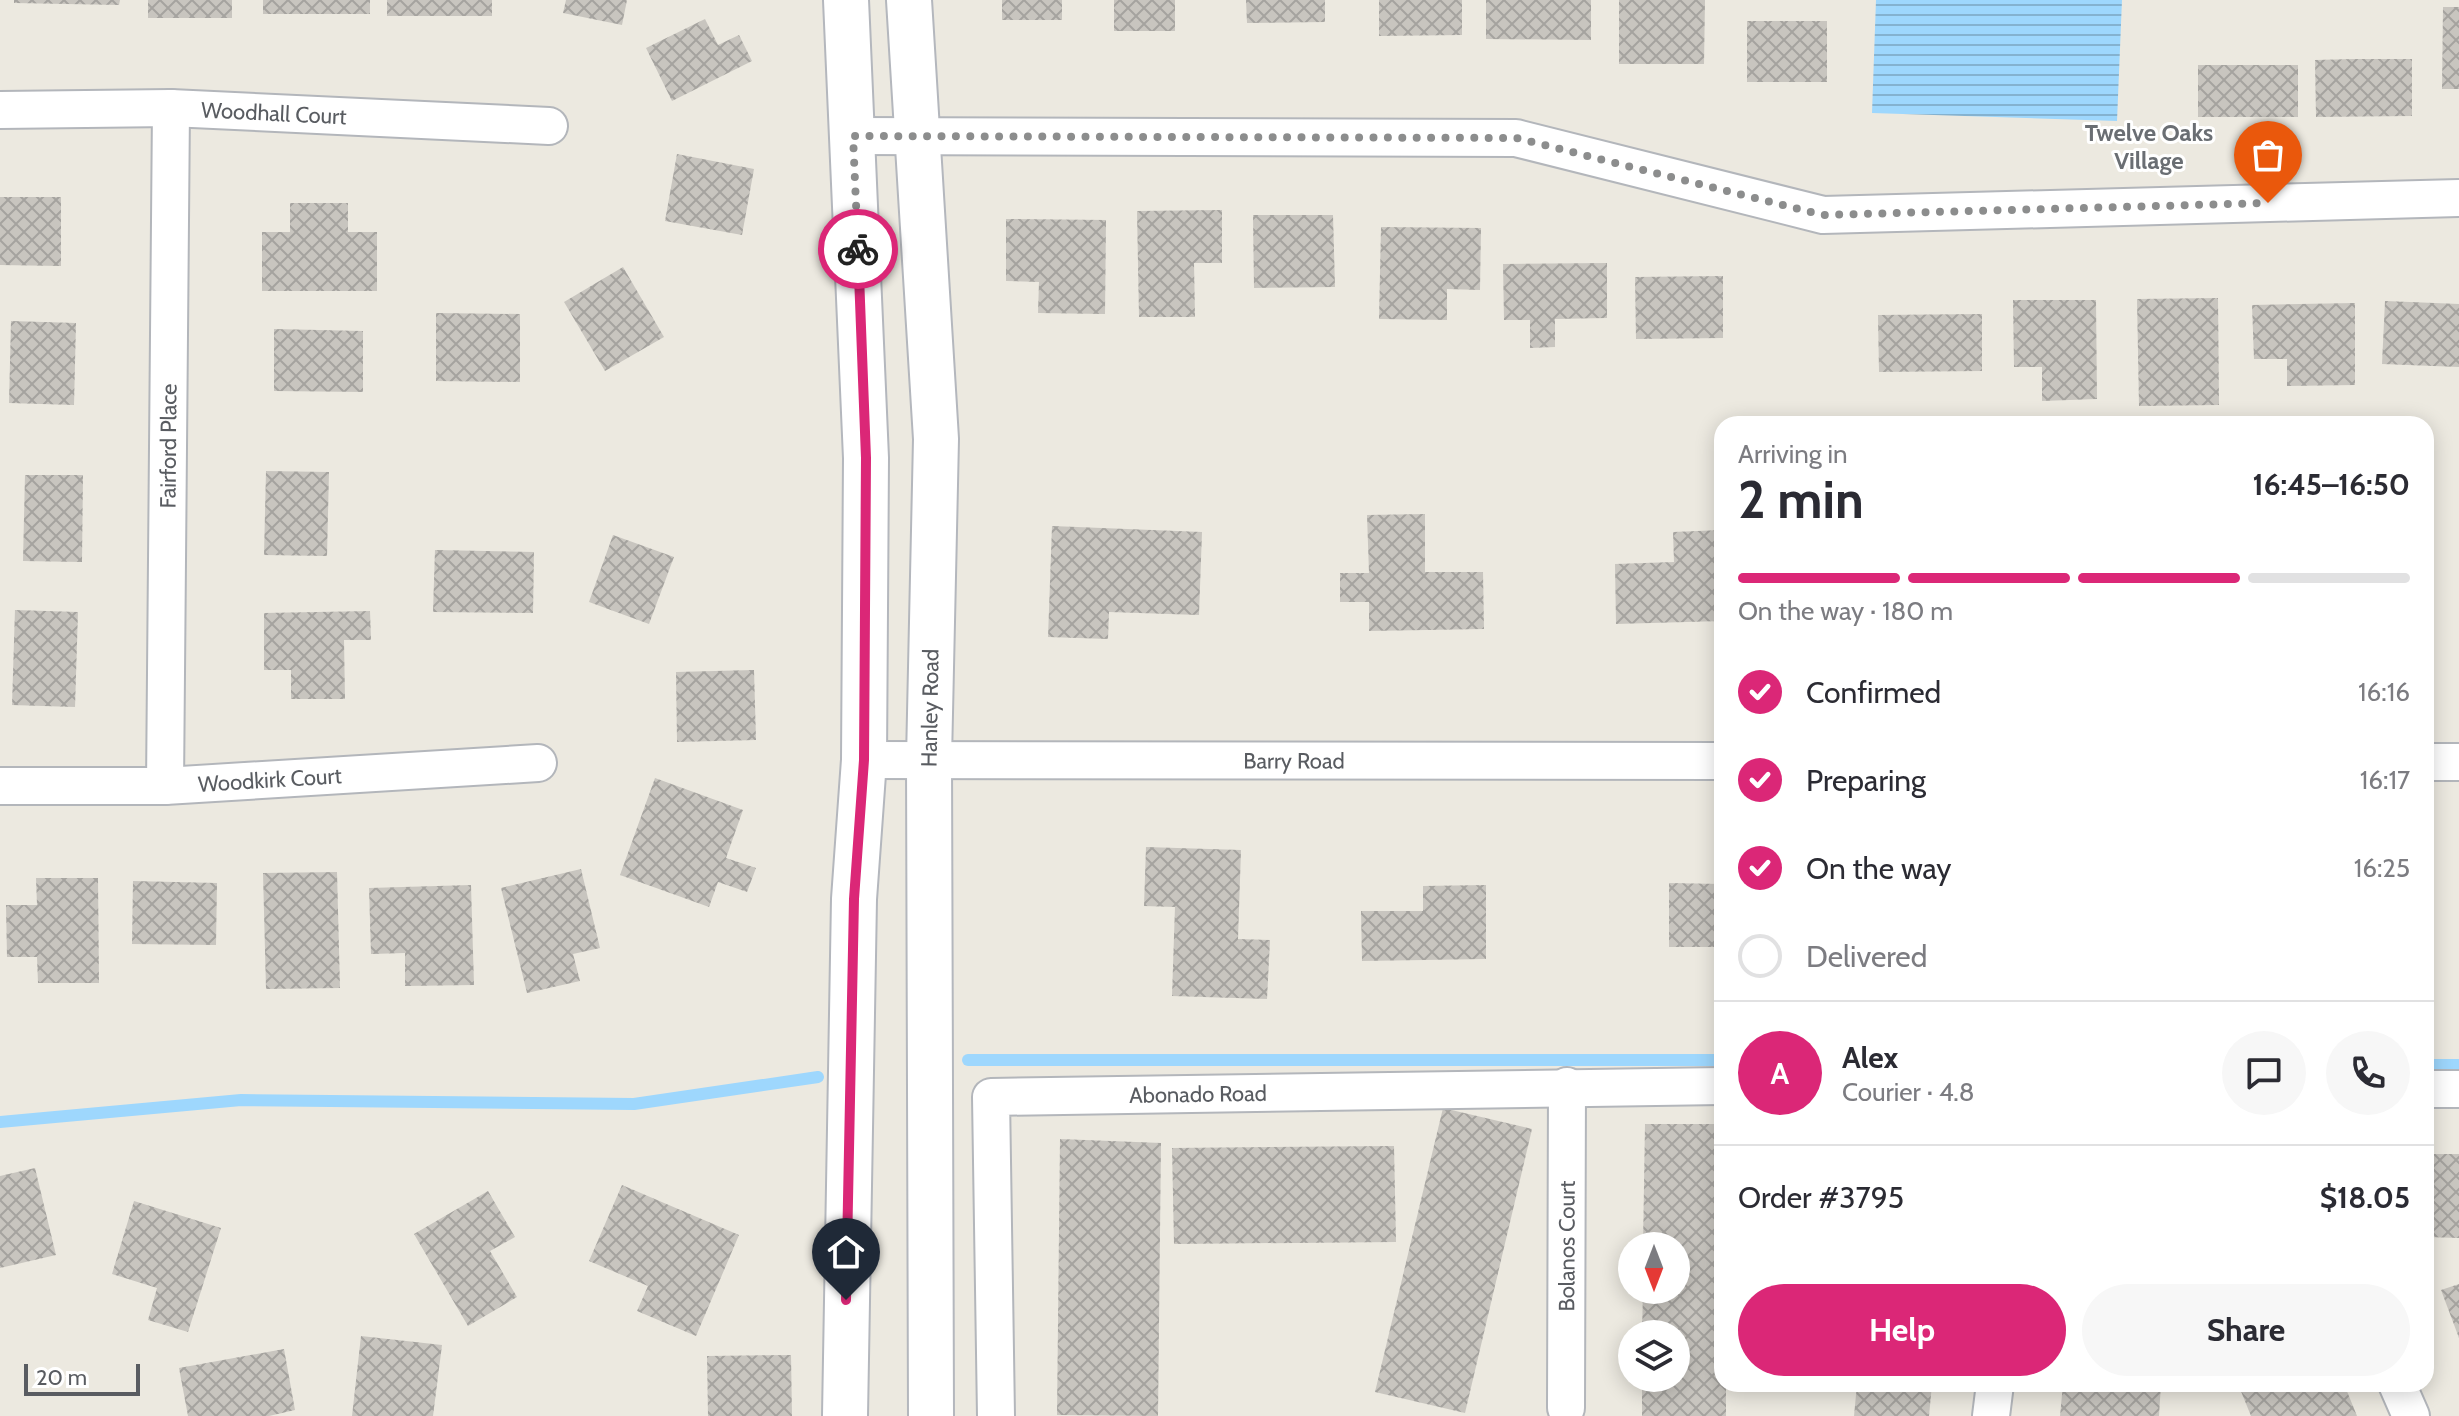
<!DOCTYPE html>
<meta charset="utf-8">
<style>
:root{--surface:#fff;--page:#f7f7f7;--text:#2b2b33;--muted:#7c7c81;--line:#e1e1e2;--accent:#db2777}
body{margin:0;font-family:Cabin,sans-serif;background:var(--page);color:var(--text);height:100vh;display:flex;flex-direction:column;font-size:30px;white-space:nowrap}
*{box-sizing:border-box;margin:0}
p{font-size:26px;color:var(--muted)}
.icon{flex:none;width:44px;height:44px;fill:none;stroke:currentColor;stroke-width:2;stroke-linecap:round;stroke-linejoin:round}
.map{position:relative;flex:1;overflow:hidden}
.panel{position:absolute;left:1714px;top:416px;width:720px;height:976px;display:flex;flex-direction:column;background:var(--surface);border-radius:24px;box-shadow:0 4px 20px #0003}
.panel>*{flex:none}
.needle{width:52px;rotate:180deg}
.controls{position:absolute;left:1618px;top:1232px;display:grid;gap:16px}
.controls a{display:grid;place-items:center;width:72px;height:72px;border-radius:50%;background:var(--surface);box-shadow:0 4px 20px #0003;font-size:40px}
.scale{position:absolute;left:24px;bottom:20px;width:116px;box-sizing:border-box;padding-left:8px;border:4px solid #595c61;border-top:0;font-size:22px;line-height:28px;white-space:nowrap;color:#595c61;-webkit-text-stroke:6px #fff;paint-order:stroke}
.pin{position:absolute;display:grid;place-items:center;width:68px;height:68px;color:#fff;margin:-82px -34px;border-radius:50% 50% 50% 0;rotate:-45deg;box-shadow:0 0 8px #0007}
.pin .icon{rotate:45deg}
.courier{position:absolute;display:grid;place-items:center;width:80px;height:80px;margin:-40px;border:6px solid #db2777;border-radius:50%;background:#fff;color:#222;box-shadow:0 2px 10px #0007}
.headline em{font-style:normal;font-weight:700}
.headline div{display:flex;flex-direction:column-reverse}
.headline{display:flex;align-items:center;justify-content:space-between;height:136px;padding:0 24px}
h1{font-size:52px;font-weight:700;line-height:60px}
.bar{display:grid;grid-template-columns:repeat(4,1fr);gap:12px 8px;align-content:center;height:96px;padding:0 24px}
.bar i{height:10px;border-radius:6px;background:var(--line)}
.bar .selected{background:var(--accent)}
.bar p{grid-column:span 4}
.line{display:flex;align-items:center;gap:20px;padding:0 24px;border-top:2px solid var(--line)}
.line div{flex:1}
.round{display:grid;place-items:center;flex:none;width:84px;height:84px;border-radius:42px;background:var(--page)}
ol{padding:0 24px;list-style:none}
li{display:flex;align-items:center;gap:24px;height:88px}
li p{margin-inline-start:auto}
li .icon{padding:8px;border-radius:50%;background:var(--accent);color:#fff;stroke-width:4}
li:last-child{color:var(--muted)}
li i{width:44px;height:44px;border:4px solid var(--line);border-radius:50%}
.button{display:flex;gap:16px;margin-top:auto;padding:16px 24px}
.button a{flex:1;height:92px;border-radius:48px;background:var(--accent);color:#fff;font-size:32px;font-weight:700;line-height:92px;text-align:center}
.button a+a{background:var(--page);color:var(--text)}
.map>svg:first-child{display:block}
.water{fill:url(#water-rules)}
.lines{fill:none;stroke-linecap:round;stroke-linejoin:round}
.stream{stroke:#9ed7fd;stroke-width:12}
.building{fill:url(#building-cross-hatch)}
.minor-casing{stroke:#b3b6bb;stroke-width:40}
.secondary-casing{stroke:#b4b7bd;stroke-width:48}
.minor{stroke:#fff;stroke-width:36}
.secondary{stroke:#fff;stroke-width:44}
.done{stroke:#8c8d8d;stroke-width:8;stroke-dasharray:0 14.4}
.route{stroke:#db2777;stroke-width:10}
.labels{text-anchor:middle;dominant-baseline:central;stroke-width:6;stroke-linejoin:round;paint-order:stroke}
.street-label{font-size:22px;fill:#595c61;stroke:#fff}
.neighbourhood-label{font-size:24px;font-weight:bold;fill:#6a6e73;stroke:#fff}
</style>
<div class="map">
<svg width="2459" height="1416" viewBox="0 0 2459 1416">
<defs>
<pattern id="water-rules" width="6" height="5" patternUnits="userSpaceOnUse" patternTransform="scale(2)"><rect width="6" height="5" fill="#9ed7fd"/><path d="M0 2.5h6" fill="none" stroke="#84b2d0"/></pattern>
<pattern id="building-cross-hatch" width="8" height="8" patternUnits="userSpaceOnUse" patternTransform="scale(2)"><rect width="8" height="8" fill="#c8c5bf"/><path d="M0 0l8 8M0 8l8-8" fill="none" stroke="#a5a39f"/></pattern>
</defs>
<rect width="100%" height="100%" fill="#ece9e0"/>
<polygon class="water" points="1876,0 2122,0 2117,121 1872,113"/>
<g class="lines">
<g class="stream">
<polyline points="968,1060 1722,1060"/>
<polyline points="2426,1065 2459,1065"/>
<polyline points="0,1122 241,1100 634,1104 818,1077"/>
</g>
</g>
<g class="building">
<polygon points="14,0 120,0 119,5 14,3"/>
<rect x="148" y="0" width="84" height="18"/>
<rect x="263" y="0" width="107" height="14"/>
<rect x="387" y="0" width="105" height="16"/>
<polygon points="566,0 627,0 622,25 563,13"/>
<rect x="1002" y="0" width="60" height="20"/>
<rect x="1114" y="0" width="61" height="31"/>
<polygon points="1246,0 1325,0 1325,22 1247,23"/>
<polygon points="1379,0 1462,0 1462,35 1379,36"/>
<polygon points="1486,0 1591,0 1591,40 1486,39"/>
<polygon points="1619,0 1705,0 1704,64 1619,64"/>
<polygon points="2443,7 2459,7 2459,89 2442,89"/>
<polygon points="705,19 718,45 739,35 752,61 672,101 646,48"/>
<rect x="1747" y="21" width="80" height="61"/>
<polygon points="2353,59 2412,59 2412,116 2316,117 2315,60"/>
<rect x="2198" y="65" width="100" height="52"/>
<polygon points="677,154 754,169 742,235 665,221"/>
<polygon points="0,197 61,197 61,266 0,265"/>
<polygon points="290,203 348,203 348,232 377,232 377,291 262,291 262,232 290,232"/>
<polygon points="1222,210 1222,263 1194,263 1195,317 1139,317 1137,211"/>
<polygon points="1253,215 1333,215 1335,287 1254,288"/>
<polygon points="1006,219 1106,220 1105,314 1038,313 1039,282 1006,281"/>
<polygon points="1381,227 1481,228 1480,290 1447,289 1447,320 1379,319"/>
<polygon points="1607,263 1607,318 1555,319 1555,347 1530,348 1530,320 1504,320 1503,264"/>
<polygon points="623,267 664,337 605,371 564,302"/>
<polygon points="1723,276 1723,338 1636,339 1635,277"/>
<polygon points="2218,298 2219,405 2139,406 2137,299"/>
<polygon points="2013,300 2096,300 2097,399 2042,401 2042,367 2014,367"/>
<polygon points="2385,301 2459,304 2459,367 2382,364"/>
<polygon points="2355,303 2355,385 2287,386 2287,359 2254,359 2252,305"/>
<polygon points="436,313 520,314 520,382 436,381"/>
<polygon points="1982,314 1982,371 1879,372 1878,315"/>
<polygon points="11,321 76,323 74,405 9,403"/>
<polygon points="274,329 363,331 363,392 274,391"/>
<polygon points="266,471 329,472 327,556 264,555"/>
<polygon points="25,475 83,475 82,562 23,561"/>
<polygon points="1425,514 1425,572 1483,572 1484,629 1369,631 1369,602 1340,602 1340,573 1369,573 1367,515"/>
<polygon points="1052,526 1202,532 1199,615 1109,612 1108,639 1048,637"/>
<polygon points="1722,530 1722,621 1616,624 1615,564 1674,562 1673,532"/>
<polygon points="613,535 674,557 649,624 589,602"/>
<polygon points="435,550 534,552 533,613 433,612"/>
<polygon points="15,610 78,612 75,707 12,705"/>
<polygon points="370,611 371,640 344,640 345,699 291,699 291,670 264,670 264,613"/>
<polygon points="754,670 756,740 677,742 676,672"/>
<polygon points="655,778 743,810 726,858 756,868 747,892 718,882 709,907 620,875"/>
<polygon points="1146,847 1241,850 1238,939 1270,940 1267,999 1172,996 1175,907 1144,906"/>
<polygon points="581,869 600,948 573,954 580,981 527,993 501,888"/>
<polygon points="337,872 340,988 266,989 263,873"/>
<polygon points="36,878 98,878 99,983 38,983 37,957 7,957 6,905 37,905"/>
<polygon points="133,881 217,883 216,945 132,944"/>
<polygon points="1669,883 1722,884 1722,947 1669,947"/>
<polygon points="471,885 474,985 405,986 405,953 371,954 369,888"/>
<polygon points="1486,885 1486,959 1362,961 1361,911 1423,911 1423,886"/>
<polygon points="1443,1108 1532,1129 1465,1413 1375,1392"/>
<polygon points="1645,1124 1722,1124 1722,1384 1726,1384 1726,1416 1642,1416 1642,1378 1676,1378 1676,1334 1642,1334 1643,1290 1676,1290 1676,1246 1643,1246"/>
<polygon points="1060,1139 1161,1143 1158,1416 1057,1415"/>
<polygon points="1394,1146 1396,1242 1174,1244 1172,1148"/>
<polygon points="2426,1154 2459,1154 2459,1238 2426,1237"/>
<polygon points="35,1168 56,1255 0,1268 0,1176"/>
<polygon points="622,1185 739,1235 696,1336 637,1311 648,1286 589,1261"/>
<polygon points="488,1191 515,1237 490,1251 517,1297 468,1326 414,1234"/>
<polygon points="134,1201 221,1228 188,1332 148,1320 157,1288 112,1274"/>
<polygon points="2459,1284 2459,1338 2441,1290"/>
<polygon points="361,1336 442,1345 433,1416 352,1416"/>
<polygon points="284,1349 295,1410 269,1416 188,1416 179,1368"/>
<polygon points="791,1355 792,1416 708,1416 707,1356"/>
<polygon points="1857,1384 1932,1384 1929,1416 1854,1416"/>
<polygon points="2063,1384 2161,1384 2159,1416 2060,1416"/>
<polygon points="2238,1384 2344,1384 2357,1416 2251,1416"/>
</g>
<g class="lines">
<defs>
<g id="minor">
<path id="s1" d="M0,110L171,108L549,126"/>
<polyline points="853,136 1516,138 1823,215 2459,198"/>
<path id="s2" d="M864,760L1722,761"/>
<polyline points="2426,762 2459,762"/>
<path id="s3" d="M0,786H165L538,763"/>
<path id="s4" d="M165,786L171,108"/>
<polyline points="2426,1089 2459,1089"/>
<polyline points="2397,1384 2411,1416"/>
<path id="s5" d="M1566,1408L1567,1086"/>
<path id="s6" d="M996,1416L991,1097L1722,1086"/>
<polyline points="1991,1416 1995,1384"/>
</g>
<g id="secondary">
<polyline points="909,0 936,439 929,759 931,1416"/>
<polyline points="845,1416 854,899 864,760 866,458 846,0"/>
</g>
</defs>
<use href="#minor" class="minor-casing"/>
<use href="#secondary" class="secondary-casing"/>
<use href="#minor" class="minor"/>
<use href="#secondary" class="secondary"/>
</g>
<g class="lines">
<polyline class="done" points="858,249 853,136 1516,138 1823,215 2268,203"/>
<polyline class="route" points="846,1300 854,899 864,760 866,458 858,249"/>
</g>
<g class="labels">
<g class="street-label">
<text stroke="none"><textPath href="#s1" startOffset="274">Woodhall Court</textPath></text>
<text stroke="none"><textPath href="#s4" startOffset="340">Fairford Place</textPath></text>
<text transform="translate(930 708) rotate(-89)">Hanley Road</text>
<text stroke="none"><textPath href="#s2" startOffset="430">Barry Road</textPath></text>
<text stroke="none"><textPath href="#s3" startOffset="270">Woodkirk Court</textPath></text>
<text stroke="none"><textPath href="#s6" startOffset="526">Abonado Road</textPath></text>
<text stroke="none"><textPath href="#s5" startOffset="162">Bolanos Court</textPath></text>
</g>
<g class="neighbourhood-label">
<text x="2149" y="132">Twelve Oaks<tspan x="2149" dy="28">Village</tspan></text>
</g>
</g>
</svg>
<div class="controls">
<a><svg class="needle" viewBox="-14 -14 28 28"><path d="M0-13l5 13h-10z" fill="#e53935"/><path d="M0 13l5-13h-10z" fill="#7c7c81"/></svg></a>
<a><svg class="icon" aria-label="layers" viewBox="0 0 24 24"><path d="M12 4l9 5-9 5-9-5zM3 14l9 5 9-5"/></svg></a>
</div>
<div class="scale">20 m</div>
<div class="pin" style="left:2268px;top:203px;background:#ea580c"><svg class="icon" aria-label="bag" viewBox="0 0 24 24"><path d="M5 8h14l-1 12H6zM9 8a3 3 0 0 1 6 0"/></svg></div>
<div class="pin" style="left:846px;top:1300px;background:#1f2937"><svg class="icon" aria-label="home" viewBox="0 0 24 24"><path d="M3 11l9-7 9 7M6 9v11h12V9"/></svg></div>
<div class="courier" style="left:858px;top:249px"><svg class="icon" aria-label="bike" viewBox="0 0 24 24"><circle cx="6" cy="16" r="4"/><circle cx="18" cy="16" r="4"/><path d="M6 16l4-8h5l3 8M10 8l3 8H6M13 5h3"/></svg></div>
<section class="panel">
<div class="headline"><div><h1>2 min</h1><p>Arriving in</p></div><em>16:45–16:50</em></div>
<div class="bar"><i class="selected"></i><i class="selected"></i><i class="selected"></i><i></i><p>On the way · 180 m</p></div>
<ol>
<li><svg class="icon" aria-label="check" viewBox="0 0 24 24"><path d="M5 12l5 5 9-10"/></svg>Confirmed<p>16:16</p></li>
<li><svg class="icon" aria-label="check" viewBox="0 0 24 24"><path d="M5 12l5 5 9-10"/></svg>Preparing<p>16:17</p></li>
<li><svg class="icon" aria-label="check" viewBox="0 0 24 24"><path d="M5 12l5 5 9-10"/></svg>On the way<p>16:25</p></li>
<li><i></i>Delivered</li>
</ol>
<div class="line" style="height:144px"><b class="round" style="background:var(--accent);color:#fff">A</b><div><b>Alex</b><p>Courier · 4.8</p></div><a class="round"><svg class="icon" aria-label="chat" viewBox="0 0 24 24"><path d="M4 5h16v11H9l-5 4z"/></svg></a><a class="round"><svg class="icon" aria-label="phone" viewBox="0 0 24 24"><path d="M5 4h4l2 5-3 2q2 4 5 5l2-3 5 2v4C11 20 4 13 5 4z"/></svg></a></div>
<div class="line" style="height:104px"><div>Order #3795</div><b>$18.05</b></div>
<div class="button"><a>Help</a><a>Share</a></div>
</section>
</div>
